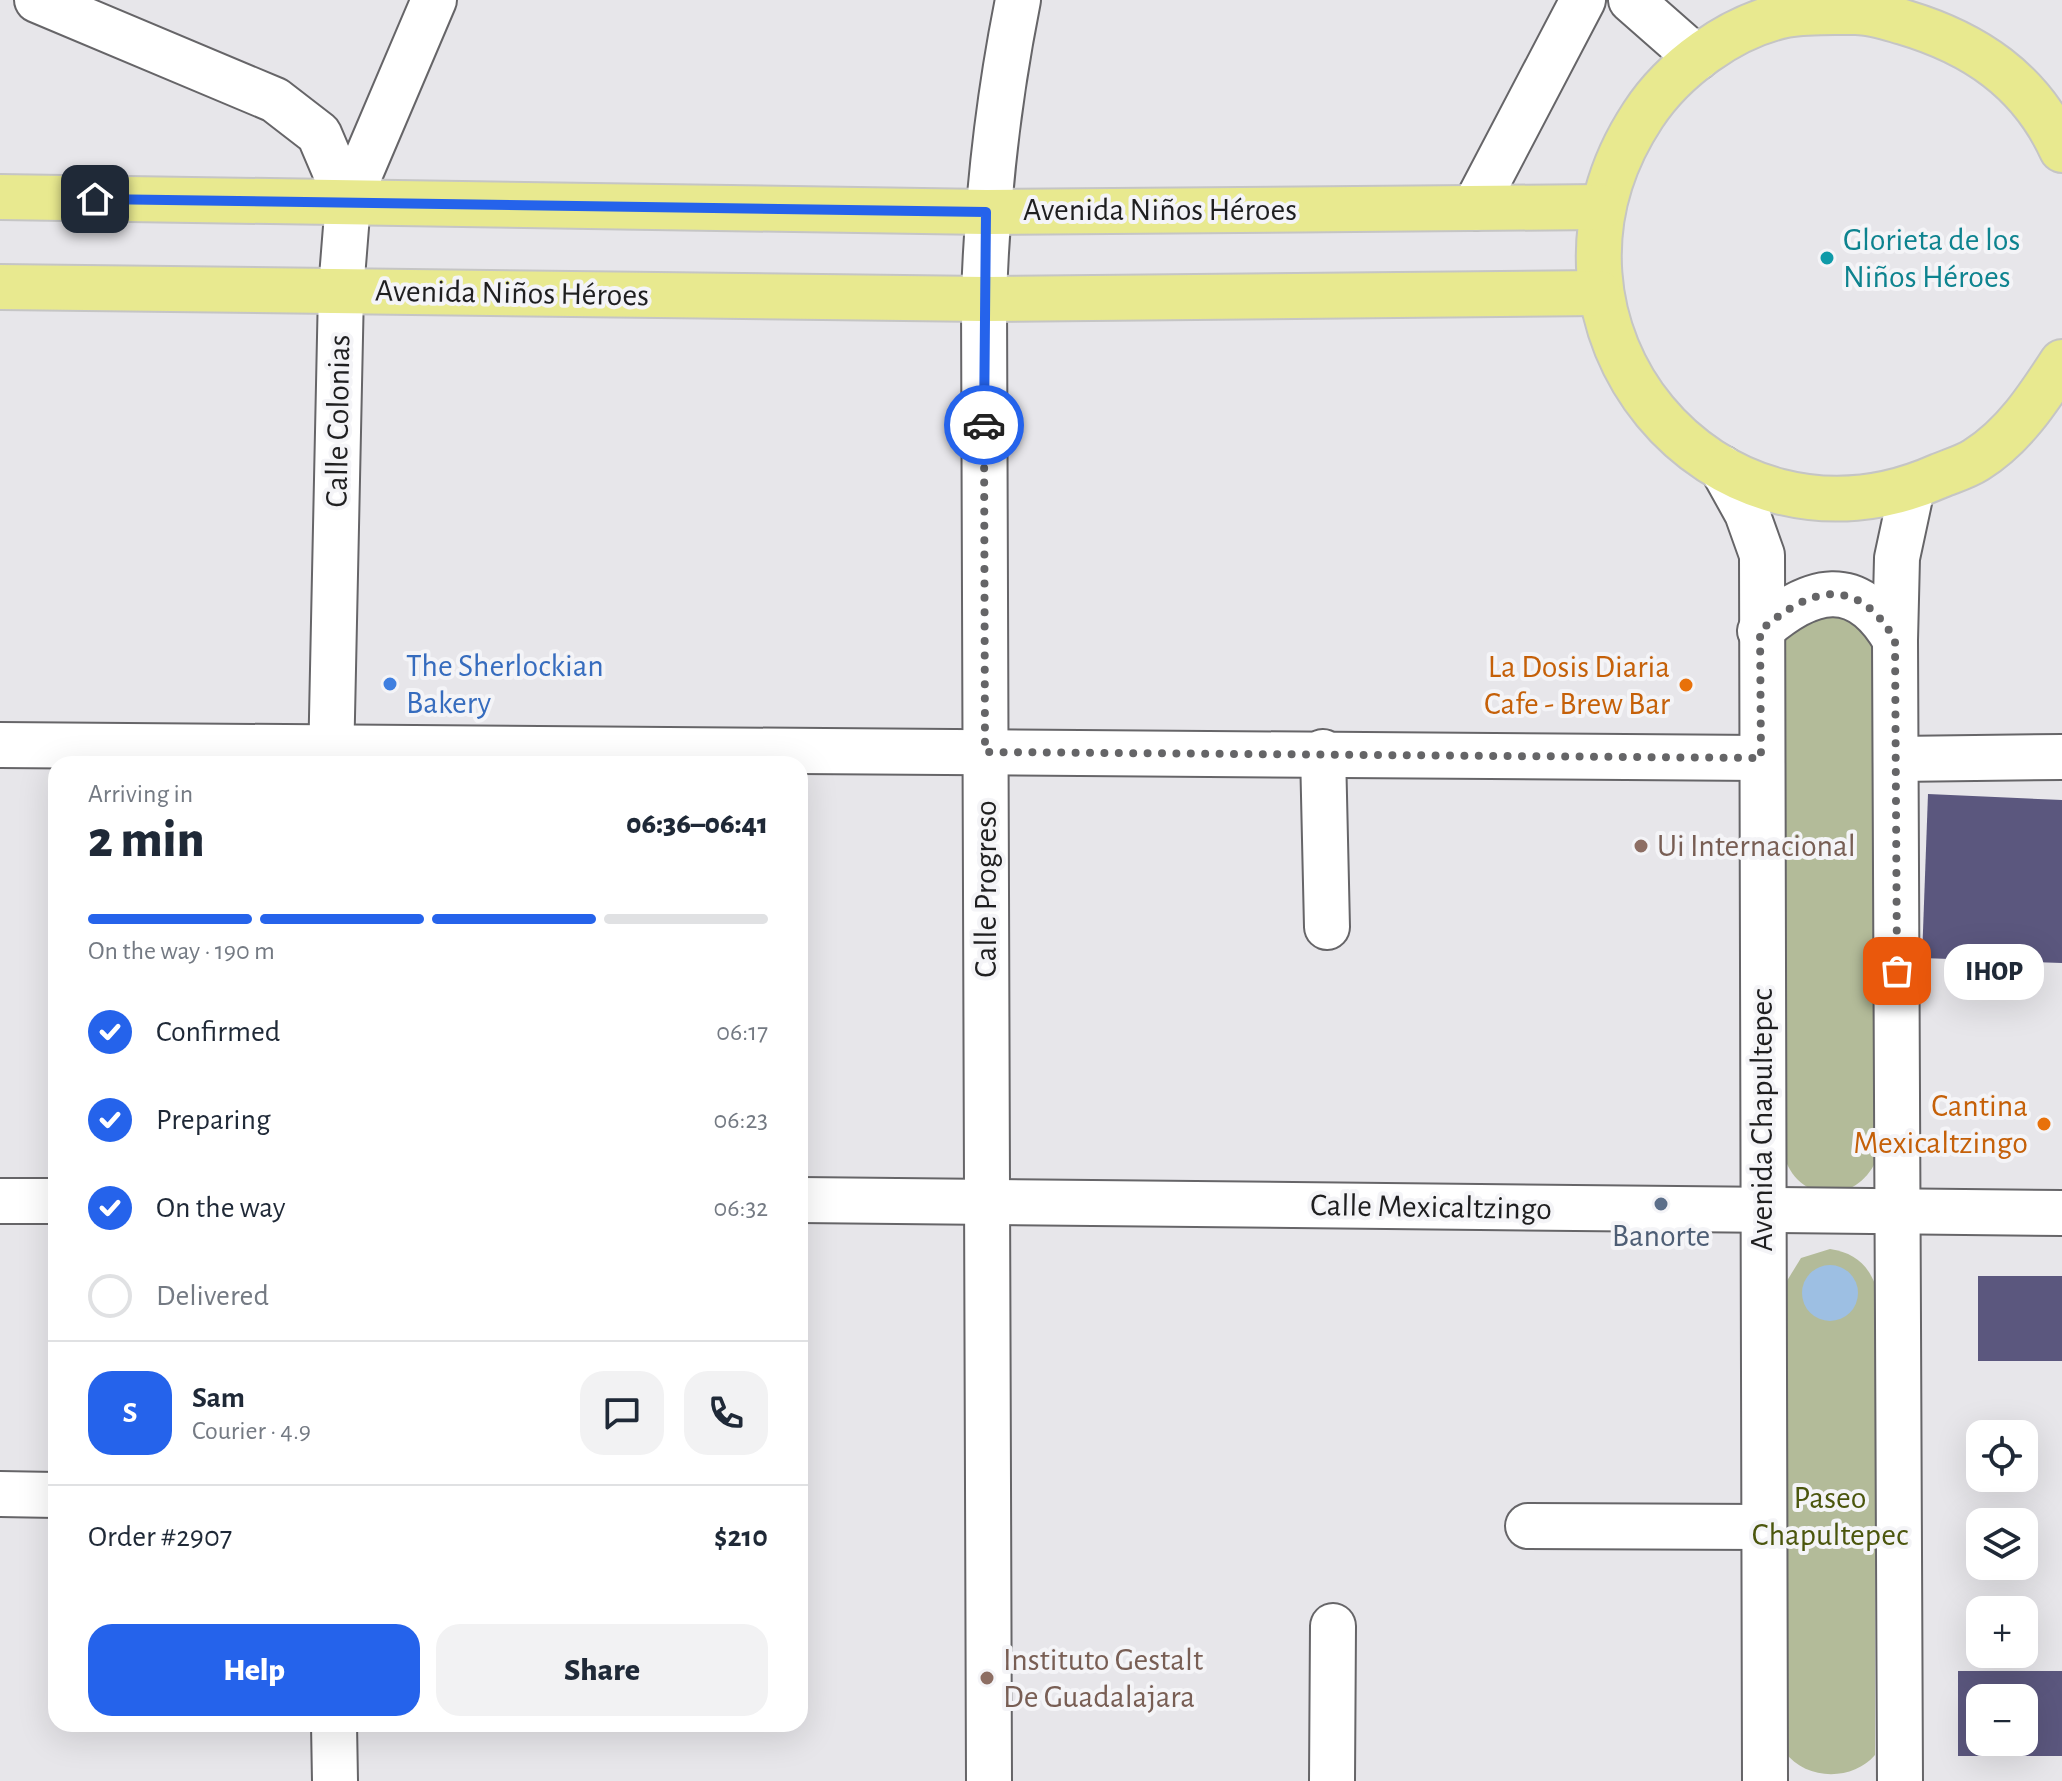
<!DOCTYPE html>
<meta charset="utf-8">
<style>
:root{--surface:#fff;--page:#f2f2f3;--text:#1f2937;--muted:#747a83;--line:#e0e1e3;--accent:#2563eb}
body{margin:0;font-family:"Alegreya Sans",sans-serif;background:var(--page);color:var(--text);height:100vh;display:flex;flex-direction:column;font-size:30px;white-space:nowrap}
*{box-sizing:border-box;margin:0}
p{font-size:26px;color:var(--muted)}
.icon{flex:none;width:44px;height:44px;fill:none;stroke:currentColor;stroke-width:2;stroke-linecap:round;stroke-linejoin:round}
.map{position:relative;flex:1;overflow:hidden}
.panel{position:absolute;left:48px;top:756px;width:760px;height:976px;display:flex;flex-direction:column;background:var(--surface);border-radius:24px;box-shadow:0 8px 32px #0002}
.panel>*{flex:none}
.fabs{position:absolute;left:1966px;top:1420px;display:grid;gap:16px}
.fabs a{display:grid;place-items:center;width:72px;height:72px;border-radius:16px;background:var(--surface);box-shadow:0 8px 32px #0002;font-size:40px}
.pin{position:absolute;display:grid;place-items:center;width:68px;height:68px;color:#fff;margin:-34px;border-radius:16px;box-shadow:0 4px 12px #0006}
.courier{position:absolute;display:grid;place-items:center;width:80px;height:80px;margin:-40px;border:6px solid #2563eb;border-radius:50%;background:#fff;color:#222;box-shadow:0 2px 10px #0007}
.bubble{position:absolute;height:56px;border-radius:24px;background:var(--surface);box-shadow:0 8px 32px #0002;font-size:26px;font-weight:800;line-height:56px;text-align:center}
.head em{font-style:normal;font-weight:800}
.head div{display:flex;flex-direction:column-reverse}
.head{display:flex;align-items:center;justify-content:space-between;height:136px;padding:0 40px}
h1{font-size:52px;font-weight:800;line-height:60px}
.bar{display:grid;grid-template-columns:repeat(4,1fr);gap:12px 8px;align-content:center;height:96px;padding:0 40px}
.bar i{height:10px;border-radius:6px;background:var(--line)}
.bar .active{background:var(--accent)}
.bar p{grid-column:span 4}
.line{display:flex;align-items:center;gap:20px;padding:0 40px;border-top:2px solid var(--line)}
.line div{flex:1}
.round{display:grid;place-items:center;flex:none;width:84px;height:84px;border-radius:24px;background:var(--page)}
ol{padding:0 40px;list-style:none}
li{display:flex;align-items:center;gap:24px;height:88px}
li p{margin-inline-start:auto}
li .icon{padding:8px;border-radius:50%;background:var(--accent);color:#fff;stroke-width:4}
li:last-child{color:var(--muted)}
li i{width:44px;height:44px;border:4px solid var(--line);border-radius:50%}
.button{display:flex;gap:16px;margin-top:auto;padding:16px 40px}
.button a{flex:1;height:92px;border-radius:24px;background:var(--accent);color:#fff;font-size:32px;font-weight:800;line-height:92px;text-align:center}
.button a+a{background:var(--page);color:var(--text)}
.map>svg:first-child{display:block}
.green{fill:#b3bb99}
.water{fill:#9dbfe3}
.building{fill:#5b577e;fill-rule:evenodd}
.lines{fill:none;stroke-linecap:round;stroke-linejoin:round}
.minor-casing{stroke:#666568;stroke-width:48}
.major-casing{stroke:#c5c5c5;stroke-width:48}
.minor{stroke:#fff;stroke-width:44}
.major{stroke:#e8e98f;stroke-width:44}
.done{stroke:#656567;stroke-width:8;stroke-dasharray:0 14.4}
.route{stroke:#2563eb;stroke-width:10}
.culture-dot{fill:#0f9aa8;stroke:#f4f4f7;stroke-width:3}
.shop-dot{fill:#3f7fe0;stroke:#f4f4f7;stroke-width:3}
.food-dot{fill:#e8710a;stroke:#f4f4f7;stroke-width:3}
.education-dot{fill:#8d6e63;stroke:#f4f4f7;stroke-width:3}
.service-dot{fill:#5c6f8a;stroke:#f4f4f7;stroke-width:3}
.labels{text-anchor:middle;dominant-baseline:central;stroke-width:8;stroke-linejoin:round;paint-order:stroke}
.street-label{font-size:32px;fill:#1f1f20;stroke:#f4f4f7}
.culture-label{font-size:32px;fill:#0d838f;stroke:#f4f4f7;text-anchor:start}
.shop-label{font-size:32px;fill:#366cbe;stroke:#f4f4f7;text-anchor:start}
.food-label{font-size:32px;fill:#c56008;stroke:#f4f4f7;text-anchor:end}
.education-label{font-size:32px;fill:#785e54;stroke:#f4f4f7;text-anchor:start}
.service-label{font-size:32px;fill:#4e5e75;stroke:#f4f4f7}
.park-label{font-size:32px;fill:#4b560d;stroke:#f4f4f7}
</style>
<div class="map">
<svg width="2062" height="1781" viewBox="0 0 2062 1781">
<rect width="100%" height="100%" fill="#e7e6ea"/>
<g class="green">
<path d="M1819,601L1876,627V1161C1856,1204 1801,1204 1785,1159V626Z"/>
<path d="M1830,1249C1853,1253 1866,1262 1875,1284V1755C1853,1781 1806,1781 1785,1752V1284L1801,1258Z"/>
</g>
<circle class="water" cx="1830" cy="1293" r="28"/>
<g class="building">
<polygon points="1928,794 2062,800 2062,963 1922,958"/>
<rect x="1978" y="1276" width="84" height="85"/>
<path d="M1958,1671H2062V1756H1958ZM1980,1698H2024V1742H1980Z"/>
</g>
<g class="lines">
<defs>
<g id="minor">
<polyline points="37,0 275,100 319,134 348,202"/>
<polyline points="1631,0 1697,58"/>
<polyline points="1474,208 1583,0"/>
<polyline points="1722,468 1747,513 1762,555 1765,1781"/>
<path d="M1760,631C1810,587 1857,574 1895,640"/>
<polyline points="0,745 1761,758"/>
<polyline points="1323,752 1327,927"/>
<polyline points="1896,759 2062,757"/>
<polyline points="331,764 341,290 348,202 434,0"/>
<polyline points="800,1200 2062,1213"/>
<polyline points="0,1201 56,1201"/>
<polyline points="0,1494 56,1495"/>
<polyline points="1528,1526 1764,1527"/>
<polyline points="334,1724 335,1781"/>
<path d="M989,1781L984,299C987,197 998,100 1018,0"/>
<polyline points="1332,1781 1333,1626"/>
<polyline points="1900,1781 1895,640 1897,558 1912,488"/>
</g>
<g id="major">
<path d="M2062,150C2030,80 1974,43 1903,22C1886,17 1869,11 1852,12C1830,12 1807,11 1786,15C1731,26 1673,69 1643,115C1505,324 1714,576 1939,476C1951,471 1965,467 1976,460C2014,436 2038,399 2062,362"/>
<polyline points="0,197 986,212 1601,207"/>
<polyline points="0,287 984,299 1599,293"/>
</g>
</defs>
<use href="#minor" class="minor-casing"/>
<use href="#major" class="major-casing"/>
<use href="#minor" class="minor"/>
<use href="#major" class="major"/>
</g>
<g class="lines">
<path class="done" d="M984,425L985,752L1761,758L1760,631C1810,587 1857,574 1895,640L1897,971"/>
<polyline class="route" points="95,199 986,212 984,425"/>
</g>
<circle class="culture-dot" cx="1827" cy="258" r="8"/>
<circle class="shop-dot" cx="390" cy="684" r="8"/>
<g class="food-dot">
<circle cx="1686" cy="685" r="8"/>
<circle cx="2044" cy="1124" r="8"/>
</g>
<g class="education-dot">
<circle cx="1641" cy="846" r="8"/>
<circle cx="987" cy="1678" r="8"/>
</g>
<circle class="service-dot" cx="1661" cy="1204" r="8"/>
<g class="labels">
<g class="street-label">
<text x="1160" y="210">Avenida Niños Héroes</text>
<text transform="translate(512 293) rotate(1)">Avenida Niños Héroes</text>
<text transform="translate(338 421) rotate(-89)">Calle Colonias</text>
<text transform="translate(986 889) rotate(-90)">Calle Progreso</text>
<text transform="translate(1762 1120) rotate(-90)">Avenida Chapultepec</text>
<text transform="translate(1431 1207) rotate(1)">Calle Mexicaltzingo</text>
</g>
<g class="culture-label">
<text x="1843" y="240">Glorieta de los<tspan x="1843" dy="37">Niños Héroes</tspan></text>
</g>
<g class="shop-label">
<text x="406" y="666">The Sherlockian<tspan x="406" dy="37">Bakery</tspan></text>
</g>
<g class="food-label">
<text x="1670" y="667">La Dosis Diaria<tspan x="1670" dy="37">Cafe - Brew Bar</tspan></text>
<text x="2028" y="1106">Cantina<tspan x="2028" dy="37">Mexicaltzingo</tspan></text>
</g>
<g class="education-label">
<text x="1657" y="846">Ui Internacional</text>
<text x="1003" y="1660">Instituto Gestalt<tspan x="1003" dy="37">De Guadalajara</tspan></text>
</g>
<g class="service-label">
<text x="1661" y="1236">Banorte</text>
</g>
<g class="park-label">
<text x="1830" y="1498">Paseo<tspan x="1830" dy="37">Chapultepec</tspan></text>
</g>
</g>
</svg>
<div class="fabs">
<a><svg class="icon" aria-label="locate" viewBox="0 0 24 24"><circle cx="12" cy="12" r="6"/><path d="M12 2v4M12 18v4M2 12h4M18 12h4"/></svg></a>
<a><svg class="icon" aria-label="layers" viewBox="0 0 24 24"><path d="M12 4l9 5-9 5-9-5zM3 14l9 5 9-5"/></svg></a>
<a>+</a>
<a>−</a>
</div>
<div class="pin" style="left:1897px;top:971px;background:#ea580c"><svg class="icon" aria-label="bag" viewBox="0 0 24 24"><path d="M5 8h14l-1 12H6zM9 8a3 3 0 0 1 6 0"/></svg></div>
<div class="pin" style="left:95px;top:199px;background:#1f2937"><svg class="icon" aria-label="home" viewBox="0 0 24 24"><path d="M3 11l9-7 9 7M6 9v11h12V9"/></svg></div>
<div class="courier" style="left:984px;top:425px"><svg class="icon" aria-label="car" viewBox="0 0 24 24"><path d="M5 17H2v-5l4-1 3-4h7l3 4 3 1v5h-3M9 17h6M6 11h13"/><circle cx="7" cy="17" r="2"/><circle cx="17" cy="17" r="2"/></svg></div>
<div class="bubble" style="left:1944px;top:944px;width:100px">IHOP</div>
<section class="panel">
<div class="head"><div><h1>2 min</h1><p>Arriving in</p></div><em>06:36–06:41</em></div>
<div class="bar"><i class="active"></i><i class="active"></i><i class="active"></i><i></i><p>On the way · 190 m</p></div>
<ol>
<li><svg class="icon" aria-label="check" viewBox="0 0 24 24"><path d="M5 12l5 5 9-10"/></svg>Confirmed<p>06:17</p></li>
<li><svg class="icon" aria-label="check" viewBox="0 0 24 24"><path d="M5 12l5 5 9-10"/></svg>Preparing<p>06:23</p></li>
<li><svg class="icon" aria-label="check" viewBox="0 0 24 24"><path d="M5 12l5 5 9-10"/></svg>On the way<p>06:32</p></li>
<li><i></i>Delivered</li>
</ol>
<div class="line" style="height:144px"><b class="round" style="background:var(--accent);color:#fff">S</b><div><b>Sam</b><p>Courier · 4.9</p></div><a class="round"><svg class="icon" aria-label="chat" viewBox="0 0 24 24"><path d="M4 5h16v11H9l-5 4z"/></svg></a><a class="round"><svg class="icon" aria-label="phone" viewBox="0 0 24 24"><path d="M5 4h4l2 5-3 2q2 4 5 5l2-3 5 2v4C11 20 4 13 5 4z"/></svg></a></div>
<div class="line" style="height:104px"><div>Order #2907</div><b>$210</b></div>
<div class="button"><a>Help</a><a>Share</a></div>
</section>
</div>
